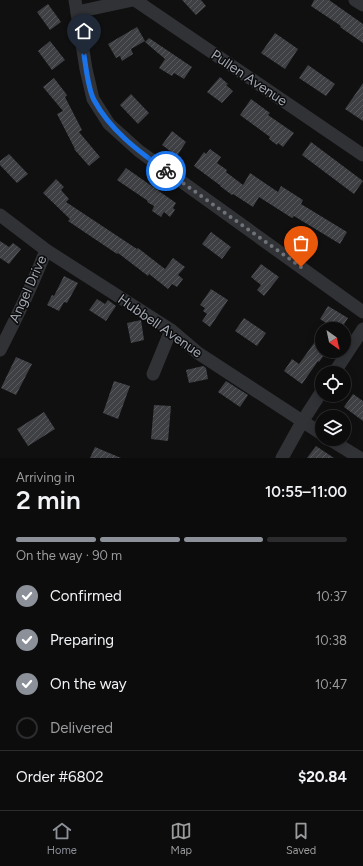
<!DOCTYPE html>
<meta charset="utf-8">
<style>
:root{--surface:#0c0c0d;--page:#1a1a1b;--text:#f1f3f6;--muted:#9a9b9d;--line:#2c2c2e;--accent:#8c9099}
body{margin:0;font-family:Figtree,sans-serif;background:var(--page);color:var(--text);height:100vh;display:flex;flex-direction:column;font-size:15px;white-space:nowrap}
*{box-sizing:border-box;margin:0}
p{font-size:13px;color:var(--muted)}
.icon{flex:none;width:22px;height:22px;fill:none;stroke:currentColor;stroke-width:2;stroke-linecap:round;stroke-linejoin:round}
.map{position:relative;height:458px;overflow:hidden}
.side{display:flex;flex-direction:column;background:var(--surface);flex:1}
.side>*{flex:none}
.needle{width:26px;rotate:147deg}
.tools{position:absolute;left:315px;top:322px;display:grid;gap:8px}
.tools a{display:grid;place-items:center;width:36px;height:36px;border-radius:50%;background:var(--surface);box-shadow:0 2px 10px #0003,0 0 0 1px var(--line);font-size:20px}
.pin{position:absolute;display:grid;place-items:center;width:34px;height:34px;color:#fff;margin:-41px -17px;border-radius:50% 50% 50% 0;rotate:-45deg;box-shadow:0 0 4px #0007}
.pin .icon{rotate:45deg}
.courier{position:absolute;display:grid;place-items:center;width:40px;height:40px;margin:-20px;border:3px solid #1a73e8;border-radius:50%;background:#fff;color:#222;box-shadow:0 1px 5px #0007}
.headline em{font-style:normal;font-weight:600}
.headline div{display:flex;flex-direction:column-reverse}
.headline{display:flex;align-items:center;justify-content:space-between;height:68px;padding:0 16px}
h1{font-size:26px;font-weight:600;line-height:30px}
.bar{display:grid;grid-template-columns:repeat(4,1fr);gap:6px 4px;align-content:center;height:48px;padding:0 16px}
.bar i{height:5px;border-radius:3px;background:var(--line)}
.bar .selected{background:var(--accent)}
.bar p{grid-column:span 4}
.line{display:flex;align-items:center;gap:10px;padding:0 16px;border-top:1px solid var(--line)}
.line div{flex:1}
ol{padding:0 16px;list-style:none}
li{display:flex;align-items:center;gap:12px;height:44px}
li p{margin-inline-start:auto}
li .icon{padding:4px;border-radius:50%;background:var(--accent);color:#fff;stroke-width:4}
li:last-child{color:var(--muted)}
li i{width:22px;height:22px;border:2px solid var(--line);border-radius:50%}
.menu{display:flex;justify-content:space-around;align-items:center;height:56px;border-top:1px solid var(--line);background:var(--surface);font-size:11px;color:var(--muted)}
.menu a{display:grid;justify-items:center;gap:2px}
.menu .selected{color:var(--accent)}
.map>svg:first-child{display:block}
.building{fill:url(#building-hatch)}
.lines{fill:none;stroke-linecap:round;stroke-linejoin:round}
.minor{stroke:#313236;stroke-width:13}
.done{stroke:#6e7279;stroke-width:4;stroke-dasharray:0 7.2}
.route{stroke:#1a73e8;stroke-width:5}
.labels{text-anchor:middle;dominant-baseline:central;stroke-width:3;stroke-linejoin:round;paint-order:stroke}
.street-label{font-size:14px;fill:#a1a6b1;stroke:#0b0b0c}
</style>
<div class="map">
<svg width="363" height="458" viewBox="0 0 363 458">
<defs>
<pattern id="building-hatch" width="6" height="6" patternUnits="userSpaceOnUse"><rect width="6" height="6" fill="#3f4044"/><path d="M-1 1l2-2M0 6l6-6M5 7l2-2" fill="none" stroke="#58595d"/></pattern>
</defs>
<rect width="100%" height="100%" fill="#101011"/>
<g class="building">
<polygon points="182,0 201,0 206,6 196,15"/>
<polygon points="314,0 329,0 363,24 363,43 340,27 341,26 311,6"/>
<polygon points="48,4 61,22 50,30 37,12"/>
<polygon points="137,27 145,41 131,49 133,54 122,61 120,56 116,58 108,44"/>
<polygon points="275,33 298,49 285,69 261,53"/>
<polygon points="149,38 192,67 184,79 174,73 172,76 159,68 165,59 145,42"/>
<polygon points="50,41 65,60 52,70 38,51"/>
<polygon points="308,65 335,84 326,96 299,78"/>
<polygon points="220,77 228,84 226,85 233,91 222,103 207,92"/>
<polygon points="54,78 67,95 65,97 82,130 79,132 100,157 89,166 74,149 75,149 57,114 63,111 43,87"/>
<polygon points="363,83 363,121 345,109"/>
<polygon points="131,94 149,113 138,124 120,105"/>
<polygon points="251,99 270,113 268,115 294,133 283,147 278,143 277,145 269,139 270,137 240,115"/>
<polygon points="172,131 186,142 177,156 162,145"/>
<polygon points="311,142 363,181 354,194 302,155"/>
<polygon points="210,149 221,157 217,163 227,170 226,172 243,185 250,173 278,192 281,186 303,200 301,204 347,232 340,244 294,216 292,218 259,197 253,207 233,194 232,195 220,186 221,186 194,166 204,152 206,154"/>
<polygon points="9,154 28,174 17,183 0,165 0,161"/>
<polygon points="126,168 176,203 173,208 175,210 170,217 164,212 161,217 152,211 154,206 147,202 148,201 117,180"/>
<polygon points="56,179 64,187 61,190 69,199 66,202 137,249 138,248 165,269 173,258 185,267 178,275 183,279 177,287 172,284 168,289 149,274 148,276 118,253 117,254 68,221 70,219 43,193"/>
<polygon points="211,232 231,247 222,259 202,244"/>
<polygon points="0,241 9,247 13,243 21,249 9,264 0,258"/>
<polygon points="261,264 279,277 264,296 257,290 261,285 251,277"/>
<polygon points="64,276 78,283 67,303 64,302 59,311 47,305 52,295 54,296"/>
<polygon points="211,289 228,300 210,327 202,321 207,314 203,311 205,308 200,305"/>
<polygon points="97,299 105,304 108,300 116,306 106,321 89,310"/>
<polygon points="328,306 348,318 341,329 335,329 320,319"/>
<polygon points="244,318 266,333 257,346 235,331"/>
<polygon points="141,320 144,340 131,343 127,323"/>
<polygon points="322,332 322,351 327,351 319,362 318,361 302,384 284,371 292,359 299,364"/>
<polygon points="16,357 32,364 16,395 1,388"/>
<polygon points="203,366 206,368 208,379 189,383 186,370"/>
<polygon points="114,381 130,386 118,419 103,413"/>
<polygon points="226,381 248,395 240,407 218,392"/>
<polygon points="353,394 363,401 363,421 344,407"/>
<polygon points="154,405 171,406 168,441 151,439"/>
<polygon points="44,412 55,429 28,446 17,429"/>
<polygon points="316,446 334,458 307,458"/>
<polygon points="95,447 121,458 90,458"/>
</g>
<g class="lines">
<g class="minor">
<polyline points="75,0 86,69 93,99 109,124 139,151 363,312"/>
<polyline points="135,0 363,155"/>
<polyline points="355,0 363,5"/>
<polyline points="77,12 133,0"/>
<polyline points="0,215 46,250 171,330 198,353 322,434"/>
<path d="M0,350C17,317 33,284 46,250"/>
<polyline points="334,373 363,329"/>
<polyline points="153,374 171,330"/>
<polyline points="329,439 360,458"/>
<polyline points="282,458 302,422 322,391"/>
</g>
</g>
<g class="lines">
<polyline class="done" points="166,171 301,267"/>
<path class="route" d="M84,55C86,67 88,89 94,100C110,130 138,151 166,171"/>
</g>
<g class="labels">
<g class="street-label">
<text transform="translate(249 78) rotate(34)">Pullen Avenue</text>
<text transform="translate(28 289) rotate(-66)">Angel Drive</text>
<text transform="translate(160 326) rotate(35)">Hubbell Avenue</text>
</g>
</g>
</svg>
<div class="tools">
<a><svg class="needle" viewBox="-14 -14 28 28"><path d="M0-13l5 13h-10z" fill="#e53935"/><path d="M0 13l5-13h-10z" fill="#9a9b9d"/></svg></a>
<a><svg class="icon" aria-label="locate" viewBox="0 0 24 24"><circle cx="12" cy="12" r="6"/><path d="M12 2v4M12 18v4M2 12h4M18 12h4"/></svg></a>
<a><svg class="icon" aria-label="layers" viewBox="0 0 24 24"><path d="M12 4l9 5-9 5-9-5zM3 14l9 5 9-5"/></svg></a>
</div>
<div class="pin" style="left:301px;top:267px;background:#ea580c"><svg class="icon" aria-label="bag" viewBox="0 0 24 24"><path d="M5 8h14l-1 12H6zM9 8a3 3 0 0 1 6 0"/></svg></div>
<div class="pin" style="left:84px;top:55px;background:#1f2937"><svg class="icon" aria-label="home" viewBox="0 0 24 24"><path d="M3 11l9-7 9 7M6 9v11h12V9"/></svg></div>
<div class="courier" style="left:166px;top:171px"><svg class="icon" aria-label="bike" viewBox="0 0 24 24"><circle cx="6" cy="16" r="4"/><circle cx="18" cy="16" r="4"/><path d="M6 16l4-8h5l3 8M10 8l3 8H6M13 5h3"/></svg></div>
</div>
<section class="side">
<div class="headline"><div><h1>2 min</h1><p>Arriving in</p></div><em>10:55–11:00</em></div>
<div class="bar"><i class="selected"></i><i class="selected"></i><i class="selected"></i><i></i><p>On the way · 90 m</p></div>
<ol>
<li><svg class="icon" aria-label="check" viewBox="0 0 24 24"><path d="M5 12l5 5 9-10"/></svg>Confirmed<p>10:37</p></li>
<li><svg class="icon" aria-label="check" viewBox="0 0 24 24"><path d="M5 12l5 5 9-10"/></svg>Preparing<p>10:38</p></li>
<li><svg class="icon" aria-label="check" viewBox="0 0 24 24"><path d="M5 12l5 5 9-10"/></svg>On the way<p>10:47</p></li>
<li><i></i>Delivered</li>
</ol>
<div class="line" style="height:52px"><div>Order #6802</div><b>$20.84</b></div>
</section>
<nav class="menu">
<a class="selected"><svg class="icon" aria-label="home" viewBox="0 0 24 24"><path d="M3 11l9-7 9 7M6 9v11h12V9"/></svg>Home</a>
<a><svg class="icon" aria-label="map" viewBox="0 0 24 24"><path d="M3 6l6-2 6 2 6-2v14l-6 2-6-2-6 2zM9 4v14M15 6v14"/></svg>Map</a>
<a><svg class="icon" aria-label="saved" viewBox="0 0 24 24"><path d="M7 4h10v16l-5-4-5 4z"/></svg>Saved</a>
</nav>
